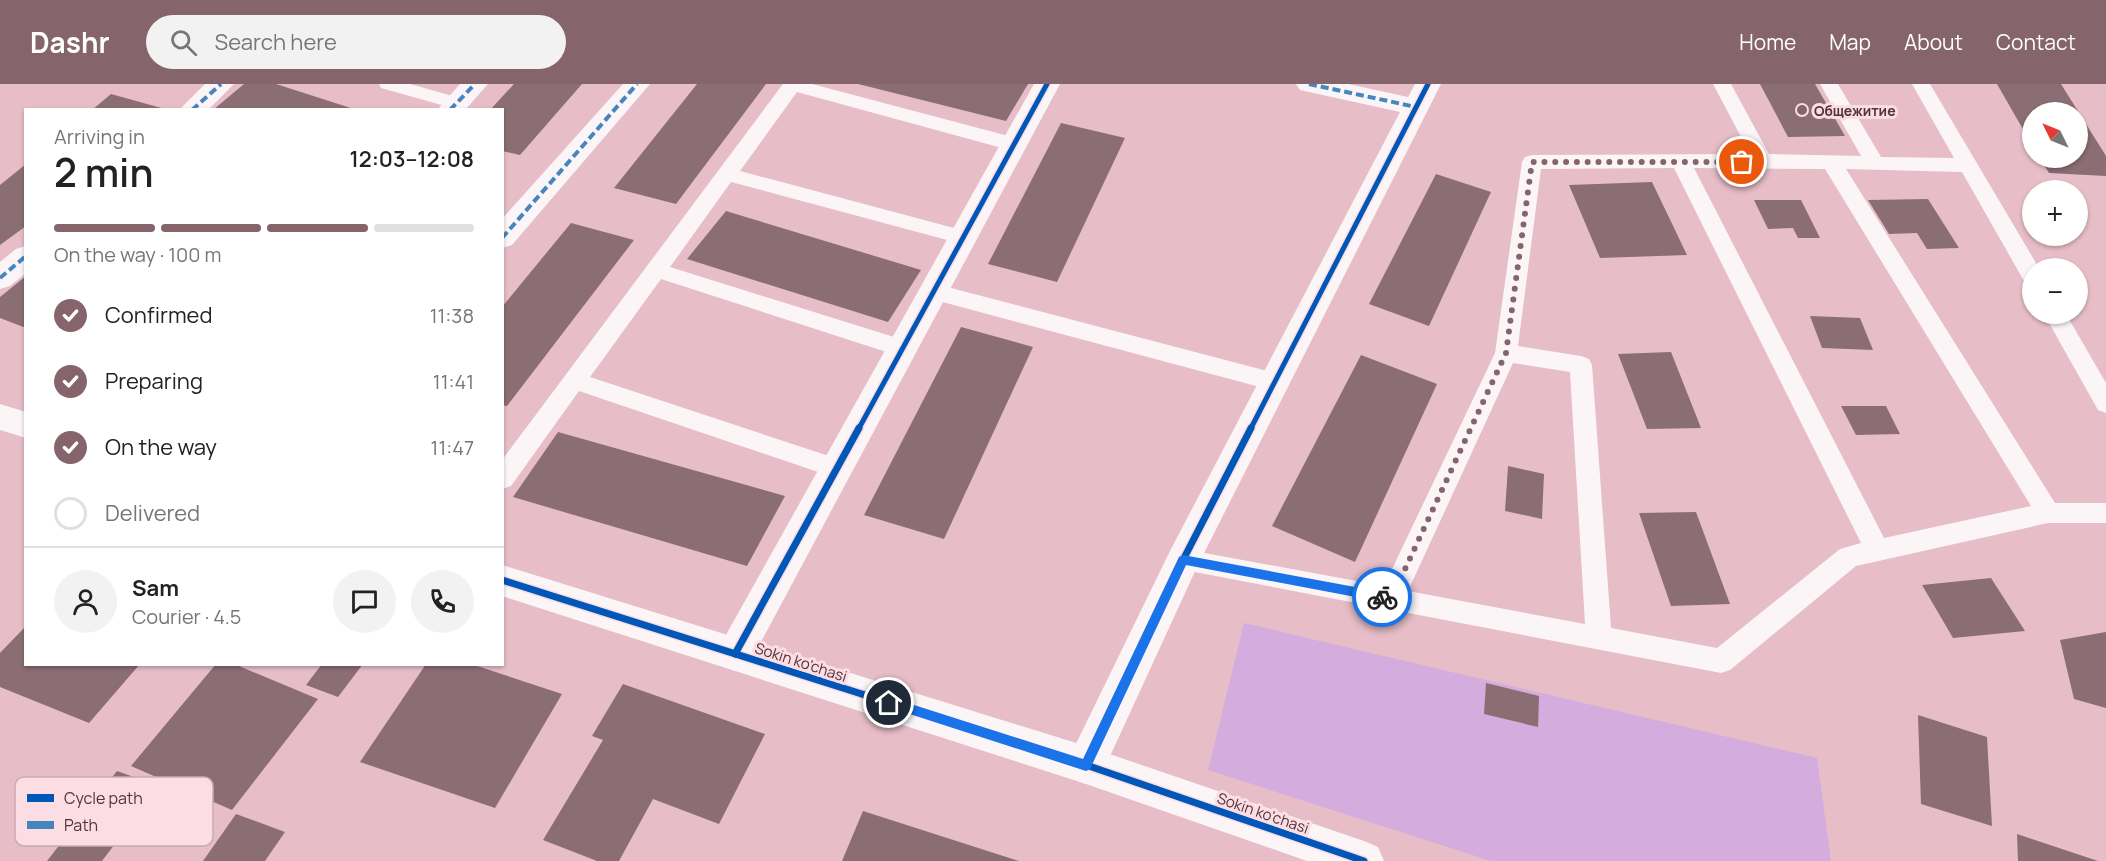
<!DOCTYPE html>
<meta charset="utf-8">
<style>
:root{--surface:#fff;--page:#f2f2f2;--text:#222;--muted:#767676;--line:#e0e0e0;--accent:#86646b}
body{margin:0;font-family:Manrope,sans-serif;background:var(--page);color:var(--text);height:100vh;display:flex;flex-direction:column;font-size:22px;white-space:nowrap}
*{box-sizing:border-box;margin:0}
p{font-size:20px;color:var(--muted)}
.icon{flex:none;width:33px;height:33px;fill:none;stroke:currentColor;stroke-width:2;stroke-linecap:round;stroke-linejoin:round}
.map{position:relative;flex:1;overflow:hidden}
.sheet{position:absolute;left:24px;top:24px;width:480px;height:558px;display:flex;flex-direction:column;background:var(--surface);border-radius:0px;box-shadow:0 2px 4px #0004}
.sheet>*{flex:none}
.needle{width:39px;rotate:313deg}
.buttons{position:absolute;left:2022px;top:18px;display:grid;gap:12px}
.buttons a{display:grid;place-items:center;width:66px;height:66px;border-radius:50%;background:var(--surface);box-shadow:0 2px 4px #0004;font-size:30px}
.pin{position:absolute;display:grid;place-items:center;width:51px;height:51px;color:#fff;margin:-26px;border:3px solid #fff;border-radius:50%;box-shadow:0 2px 6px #0007}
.courier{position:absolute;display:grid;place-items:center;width:60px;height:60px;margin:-30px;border:4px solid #1a73e8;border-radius:50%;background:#fff;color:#222;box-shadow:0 2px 8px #0007}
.summary em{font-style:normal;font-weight:600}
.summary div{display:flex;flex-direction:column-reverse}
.summary{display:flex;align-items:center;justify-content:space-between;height:102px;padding:0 30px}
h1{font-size:39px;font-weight:600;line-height:45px}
.bar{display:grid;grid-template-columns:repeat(4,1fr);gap:9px 6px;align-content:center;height:72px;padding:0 30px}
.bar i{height:8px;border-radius:4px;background:var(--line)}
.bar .active{background:var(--accent)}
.bar p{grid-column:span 4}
.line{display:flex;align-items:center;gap:15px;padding:0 30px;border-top:2px solid var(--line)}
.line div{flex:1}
.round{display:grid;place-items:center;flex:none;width:63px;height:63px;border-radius:32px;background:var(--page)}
ol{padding:0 30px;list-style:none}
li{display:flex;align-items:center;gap:18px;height:66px}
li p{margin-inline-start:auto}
li .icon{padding:6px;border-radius:50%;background:var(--accent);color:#fff;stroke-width:4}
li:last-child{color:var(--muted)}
li i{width:33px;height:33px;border:3px solid var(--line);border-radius:50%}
header{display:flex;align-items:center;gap:36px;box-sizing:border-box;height:84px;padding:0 30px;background:var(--accent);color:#fff}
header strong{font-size:28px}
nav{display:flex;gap:33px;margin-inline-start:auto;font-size:21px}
.search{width:420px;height:54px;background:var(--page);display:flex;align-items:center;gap:15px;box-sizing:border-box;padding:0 21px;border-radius:33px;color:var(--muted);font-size:22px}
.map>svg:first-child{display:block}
.green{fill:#d4acdd}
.building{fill:#8b6d74}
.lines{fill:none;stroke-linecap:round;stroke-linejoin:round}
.lane{fill:#fbf5f7;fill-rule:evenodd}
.street{fill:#fbf5f7;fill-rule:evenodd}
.secondary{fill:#fbf5f7;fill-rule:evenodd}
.quiet{stroke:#4486bd;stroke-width:4;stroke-dasharray:8 4;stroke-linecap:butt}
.cycleway-far1-casing{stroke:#fcdde3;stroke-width:8}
.cycleway-casing{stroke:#fcdde3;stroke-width:10}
.cycleway-far1{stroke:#0057b8;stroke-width:5}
.cycleway{stroke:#0057b8;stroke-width:7}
.route{fill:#1a73e8}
.done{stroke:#86646b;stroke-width:6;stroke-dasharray:0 10.8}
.poi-dot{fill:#86646b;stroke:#fcdde3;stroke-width:2}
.labels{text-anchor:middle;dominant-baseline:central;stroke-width:6;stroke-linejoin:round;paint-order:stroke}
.far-poi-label{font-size:14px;font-weight:bold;fill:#51333a;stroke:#fcdde3;text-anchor:start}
.street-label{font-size:15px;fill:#51333a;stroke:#fcdde3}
.key{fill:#fcdde3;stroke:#c9aab0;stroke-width:1.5}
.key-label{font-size:16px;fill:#51333a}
</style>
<header>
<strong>Dashr</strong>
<div class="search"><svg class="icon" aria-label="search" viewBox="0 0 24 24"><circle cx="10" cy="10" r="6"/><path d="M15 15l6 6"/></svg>Search here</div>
<nav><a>Home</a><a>Map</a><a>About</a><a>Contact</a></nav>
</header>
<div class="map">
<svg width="2106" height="777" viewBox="0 0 2106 777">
<rect width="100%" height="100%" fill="#e7bec7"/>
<polygon class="green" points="1244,539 1817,674 1831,777 1491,777 1208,686"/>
<g class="building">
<polygon points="244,0 276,0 357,26 213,26"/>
<polygon points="514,0 582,0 520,71 502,67 502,26 490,26"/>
<polygon points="697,0 766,0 676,120 614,104"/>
<polygon points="858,0 1028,0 1006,37"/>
<polygon points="1760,0 1815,0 1845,52 1788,53"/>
<polygon points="1997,0 2061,0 2106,72 2106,92 2049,89 2040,74 2078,74 2078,28 2032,28 2032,61"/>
<polygon points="111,10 165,25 165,26 92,26"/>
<polygon points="1061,39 1125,54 1057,198 988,180"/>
<polygon points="26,80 26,142 0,161 0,101"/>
<polygon points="1436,90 1491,108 1429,242 1369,220"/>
<polygon points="1652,98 1687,171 1600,174 1569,101"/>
<polygon points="1928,115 1959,164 1927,165 1917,149 1889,150 1868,116"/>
<polygon points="1754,116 1801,116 1820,154 1798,154 1793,144 1768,145"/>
<polygon points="726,127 921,186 888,238 687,175"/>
<polygon points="571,139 634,156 507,322 502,321 502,223"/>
<polygon points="26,192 26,244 0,234 0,213"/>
<polygon points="1810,232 1860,234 1873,266 1822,264"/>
<polygon points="961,243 1033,263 944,455 864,431"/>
<polygon points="1671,268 1701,344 1647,345 1618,270"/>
<polygon points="1361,271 1437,300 1355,478 1272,442"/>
<polygon points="1841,322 1886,322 1900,350 1856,351"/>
<polygon points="558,348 785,412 747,482 513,413"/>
<polygon points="1508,382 1544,390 1542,435 1505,427"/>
<polygon points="1696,428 1730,520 1671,522 1639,429"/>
<polygon points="1991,494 2025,547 1953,554 1922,501"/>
<polygon points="26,542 26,580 140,580 89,639 0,603 0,569"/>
<polygon points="2106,548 2106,624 2074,615 2060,556"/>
<polygon points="216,580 234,580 318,615 232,726 131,682"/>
<polygon points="322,580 363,580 338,613 306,601"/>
<polygon points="426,580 471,580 562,610 495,724 360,678"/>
<polygon points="1486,599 1539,612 1538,643 1484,630"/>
<polygon points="623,600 765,650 719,740 653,715 619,777 597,777 543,756 603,656 592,652"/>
<polygon points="1918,631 1987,653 1992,742 1921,720"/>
<polygon points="117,687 159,702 102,777 47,777"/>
<polygon points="863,727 1019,777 842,777"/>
<polygon points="236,730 285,748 265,777 203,777"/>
<polygon points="2017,750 2098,777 2018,777"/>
</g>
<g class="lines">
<g class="lane">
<polygon points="379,0 410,0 463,15 465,19 463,23 456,25 381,4"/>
<polygon points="783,0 812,0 1020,55 1023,60 1020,65 1013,67 797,8 740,87 969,148 972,153 969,158 962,160 731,98 670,183 910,258 913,264 910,270 902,273 661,195 590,293 844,377 848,384 844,391 836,394 579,307 511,402 502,405 502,376"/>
<path d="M1713,0H1731L1769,70L1861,72L1820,0H1838L1881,73L1954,74L1912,0H1930L2039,184H2032V199L2024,197L1962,88L1846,85L2055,419H2106V439H2048L1856,482L1730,586L1721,589L1174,484L1170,476L1174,468L1183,465L1384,502L1495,269L1522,78L1525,73L1532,71L1750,70ZM1674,84L1861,459L1840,465L1717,564L1611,544L1592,281L1589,275L1581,272L1518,262L1541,85ZM1694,84L1825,85L2031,422L1884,454ZM1513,279L1570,288L1585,540L1408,507Z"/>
<polygon points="932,199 1275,289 1283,292 1286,298 1283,304 1275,307 924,213 921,207 924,201"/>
<polygon points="2044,230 2066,230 2106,299 2106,329 2098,326"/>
</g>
<g class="street">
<polygon points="205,0 234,0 208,26 179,26"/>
<polygon points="460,0 488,0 465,26 437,26"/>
<polygon points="623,0 650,0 512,161 502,164 502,135"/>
<polygon points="1034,0 1060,0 748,582 735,587 722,582 717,570 722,558"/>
<polygon points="1296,0 1348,0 1408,13 1415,0 1441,0 1197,483 1100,694 1086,700 1072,694 1067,681 1072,668 1171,465 1400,28 1300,6"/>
<polygon points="26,162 26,189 10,202 0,205 0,178 16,165"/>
</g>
<g class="secondary">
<polygon points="0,320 26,328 26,354 0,346"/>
<polygon points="502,481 1086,662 1364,757 1378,763 1384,777 1307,777 1086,700 502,512"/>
</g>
<g class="quiet">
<polyline points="1309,0 1416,23"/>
<polyline points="192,26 221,0"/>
<polyline points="450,26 475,0"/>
<polyline points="502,154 637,0"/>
<polyline points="0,194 26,172"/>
</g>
<defs>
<g id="cycleway-far1">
<polyline points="858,346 1047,0"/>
<polyline points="1250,346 1428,0"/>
</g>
<g id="cycleway">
<polyline points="502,496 1086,681 1364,777"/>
<polyline points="735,570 859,344"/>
<polyline points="1086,681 1183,476 1251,344"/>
</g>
</defs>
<use href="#cycleway-far1" class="cycleway-far1-casing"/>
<use href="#cycleway" class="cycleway-casing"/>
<use href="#cycleway-far1" class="cycleway-far1"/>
<use href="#cycleway" class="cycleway"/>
</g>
<polygon class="route" points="1183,471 1382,508 1387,513 1382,518 1186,481 1090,685 1086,687 885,622 883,619 889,613 1083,675 1179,473"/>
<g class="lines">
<polyline class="done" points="1382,513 1391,515 1506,269 1532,78 1742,78"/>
</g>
<circle class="poi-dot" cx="1802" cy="26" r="6"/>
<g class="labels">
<g class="far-poi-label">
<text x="1814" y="26">Общежитие</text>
</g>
<g class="street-label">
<text transform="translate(801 578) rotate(18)">Sokin ko'chasi</text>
<text transform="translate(1263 729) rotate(19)">Sokin ko'chasi</text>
</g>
</g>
<rect x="15" y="693" width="198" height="69" rx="9" class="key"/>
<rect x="27" y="710" width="27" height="8" fill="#0057b8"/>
<rect x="27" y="737" width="27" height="8" fill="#4486bd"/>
<g class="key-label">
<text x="64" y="720">Cycle path</text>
<text x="64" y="747">Path</text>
</g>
</svg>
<div class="buttons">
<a><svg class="needle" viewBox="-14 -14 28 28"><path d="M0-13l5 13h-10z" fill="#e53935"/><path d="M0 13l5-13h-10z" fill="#767676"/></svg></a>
<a>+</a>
<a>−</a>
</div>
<div class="pin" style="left:1742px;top:78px;background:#ea580c"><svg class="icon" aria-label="bag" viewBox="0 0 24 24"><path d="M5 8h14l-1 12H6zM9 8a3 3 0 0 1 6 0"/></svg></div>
<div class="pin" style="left:889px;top:619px;background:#1f2937"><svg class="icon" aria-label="home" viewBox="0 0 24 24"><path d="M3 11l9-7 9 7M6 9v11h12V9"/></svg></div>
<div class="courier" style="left:1382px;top:513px"><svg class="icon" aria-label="bike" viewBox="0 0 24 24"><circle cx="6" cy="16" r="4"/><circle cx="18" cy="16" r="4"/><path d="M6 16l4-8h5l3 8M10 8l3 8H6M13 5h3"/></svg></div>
<section class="sheet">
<div class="summary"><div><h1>2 min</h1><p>Arriving in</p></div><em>12:03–12:08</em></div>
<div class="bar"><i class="active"></i><i class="active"></i><i class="active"></i><i></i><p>On the way · 100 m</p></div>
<ol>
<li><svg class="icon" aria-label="check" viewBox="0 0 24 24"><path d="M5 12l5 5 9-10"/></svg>Confirmed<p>11:38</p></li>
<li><svg class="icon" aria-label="check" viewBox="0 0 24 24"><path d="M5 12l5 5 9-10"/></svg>Preparing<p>11:41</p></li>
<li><svg class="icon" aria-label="check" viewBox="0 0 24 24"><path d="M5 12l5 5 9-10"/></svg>On the way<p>11:47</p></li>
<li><i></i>Delivered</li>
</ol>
<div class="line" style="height:108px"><a class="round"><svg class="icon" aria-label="person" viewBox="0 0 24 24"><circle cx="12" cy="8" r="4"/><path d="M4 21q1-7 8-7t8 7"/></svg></a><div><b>Sam</b><p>Courier · 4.5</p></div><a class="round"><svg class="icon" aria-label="chat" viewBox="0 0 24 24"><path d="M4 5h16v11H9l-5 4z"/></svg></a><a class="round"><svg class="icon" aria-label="phone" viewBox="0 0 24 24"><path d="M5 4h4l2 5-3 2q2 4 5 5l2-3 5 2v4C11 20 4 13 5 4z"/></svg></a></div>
</section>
</div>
